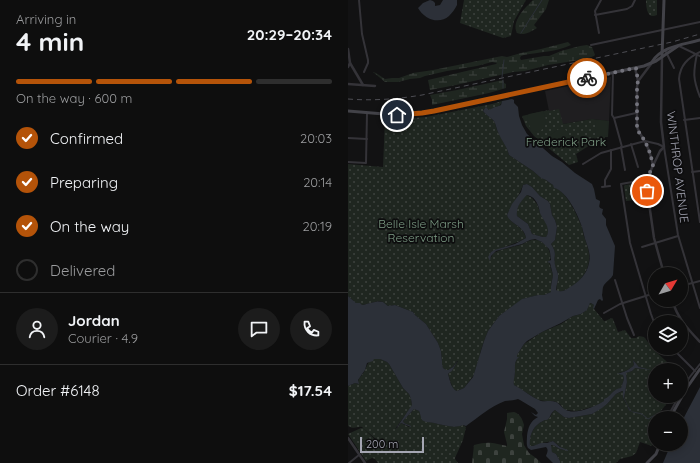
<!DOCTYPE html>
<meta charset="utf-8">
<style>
:root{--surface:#0e0e0e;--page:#1c1c1c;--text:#f1f3f6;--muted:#9b9c9e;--line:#2e2e2e;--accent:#b45309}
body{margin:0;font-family:Quicksand,sans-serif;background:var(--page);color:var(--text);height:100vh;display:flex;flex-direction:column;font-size:15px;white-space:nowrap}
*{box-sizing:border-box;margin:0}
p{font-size:13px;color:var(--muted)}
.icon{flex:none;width:22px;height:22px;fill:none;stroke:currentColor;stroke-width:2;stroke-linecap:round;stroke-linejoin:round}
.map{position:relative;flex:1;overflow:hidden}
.side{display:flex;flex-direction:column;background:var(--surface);width:348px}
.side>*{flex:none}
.needle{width:26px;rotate:52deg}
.controls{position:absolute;left:300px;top:267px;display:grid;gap:8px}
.controls a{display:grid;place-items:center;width:40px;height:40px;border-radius:50%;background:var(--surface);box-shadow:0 2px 10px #0003,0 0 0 1px var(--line);font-size:20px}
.scale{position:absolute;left:12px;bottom:10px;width:64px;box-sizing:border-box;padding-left:4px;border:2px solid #a5a6b3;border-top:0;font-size:11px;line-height:14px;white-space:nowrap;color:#a5a6b3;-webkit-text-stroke:3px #0d0d0e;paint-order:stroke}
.pin{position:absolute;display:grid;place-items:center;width:34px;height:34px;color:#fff;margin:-17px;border:2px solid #fff;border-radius:50%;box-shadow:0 1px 4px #0007}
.courier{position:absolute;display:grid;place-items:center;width:40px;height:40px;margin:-20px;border:3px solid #b45309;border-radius:50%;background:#fff;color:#222;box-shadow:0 1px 5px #0007}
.head em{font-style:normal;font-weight:700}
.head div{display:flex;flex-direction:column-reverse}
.head{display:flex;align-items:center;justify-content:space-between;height:68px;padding:0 16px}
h1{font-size:26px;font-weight:700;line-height:30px}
.bar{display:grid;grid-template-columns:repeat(4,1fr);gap:6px 4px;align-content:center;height:48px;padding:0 16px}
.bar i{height:5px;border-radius:3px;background:var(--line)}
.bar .active{background:var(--accent)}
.bar p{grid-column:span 4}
.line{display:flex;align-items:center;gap:10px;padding:0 16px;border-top:1px solid var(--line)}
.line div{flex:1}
.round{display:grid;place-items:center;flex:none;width:42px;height:42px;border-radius:21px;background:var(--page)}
ol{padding:0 16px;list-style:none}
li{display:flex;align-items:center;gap:12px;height:44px}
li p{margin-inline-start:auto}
li .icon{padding:4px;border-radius:50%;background:var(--accent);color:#fff;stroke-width:4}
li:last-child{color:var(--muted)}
li i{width:22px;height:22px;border:2px solid var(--line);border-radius:50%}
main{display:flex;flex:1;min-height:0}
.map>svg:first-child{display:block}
.built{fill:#1f1e20}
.wetland{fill:url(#wetland-marsh)}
.cemetery{fill:url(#cemetery-stones)}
.park{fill:url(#park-dots)}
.pitch{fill:#1f2620}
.water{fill:#2c3038;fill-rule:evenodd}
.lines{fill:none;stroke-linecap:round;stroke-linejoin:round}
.stream{stroke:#2c3038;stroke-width:1}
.minor{stroke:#343338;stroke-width:2}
.tertiary{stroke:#343338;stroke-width:2.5}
.secondary{stroke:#424248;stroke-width:3}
.rail{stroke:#4d4d53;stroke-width:1;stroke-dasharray:5 4;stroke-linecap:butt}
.done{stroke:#72727b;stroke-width:4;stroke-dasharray:0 7.2}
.route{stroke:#b45309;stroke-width:5}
.labels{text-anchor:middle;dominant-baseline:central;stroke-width:3.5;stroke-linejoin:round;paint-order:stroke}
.park-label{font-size:12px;fill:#7d9c85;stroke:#0d0d0e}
.street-label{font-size:12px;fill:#a5a6b3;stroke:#0d0d0e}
</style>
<main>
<section class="side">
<div class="head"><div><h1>4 min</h1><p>Arriving in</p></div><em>20:29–20:34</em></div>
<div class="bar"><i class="active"></i><i class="active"></i><i class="active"></i><i></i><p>On the way · 600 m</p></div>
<ol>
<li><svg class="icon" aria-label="check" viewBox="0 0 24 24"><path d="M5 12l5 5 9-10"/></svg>Confirmed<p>20:03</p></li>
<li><svg class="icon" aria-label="check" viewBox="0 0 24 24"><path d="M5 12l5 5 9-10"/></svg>Preparing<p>20:14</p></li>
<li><svg class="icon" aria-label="check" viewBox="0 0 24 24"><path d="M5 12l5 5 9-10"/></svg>On the way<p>20:19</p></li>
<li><i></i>Delivered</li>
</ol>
<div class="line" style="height:72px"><a class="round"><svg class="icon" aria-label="person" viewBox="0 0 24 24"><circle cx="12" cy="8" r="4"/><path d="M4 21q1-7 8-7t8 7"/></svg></a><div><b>Jordan</b><p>Courier · 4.9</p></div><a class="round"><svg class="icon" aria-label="chat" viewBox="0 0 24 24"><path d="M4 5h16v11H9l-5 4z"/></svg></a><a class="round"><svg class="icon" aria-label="phone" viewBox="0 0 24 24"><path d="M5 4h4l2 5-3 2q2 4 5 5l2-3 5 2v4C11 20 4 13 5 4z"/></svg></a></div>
<div class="line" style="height:52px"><div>Order #6148</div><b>$17.54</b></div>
</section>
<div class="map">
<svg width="352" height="463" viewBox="0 0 352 463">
<defs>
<pattern id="wetland-marsh" width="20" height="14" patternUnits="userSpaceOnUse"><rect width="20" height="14" fill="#1f2620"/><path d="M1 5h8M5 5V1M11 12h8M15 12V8" fill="none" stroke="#3d423e"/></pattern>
<pattern id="cemetery-stones" width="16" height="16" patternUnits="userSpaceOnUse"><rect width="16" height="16" fill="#1f2620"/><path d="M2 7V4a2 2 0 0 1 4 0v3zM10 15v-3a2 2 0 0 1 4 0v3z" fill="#3d423e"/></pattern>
<pattern id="park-dots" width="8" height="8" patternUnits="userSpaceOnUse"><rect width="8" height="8" fill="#1f2620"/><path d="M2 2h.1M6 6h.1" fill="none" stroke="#3d423e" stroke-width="1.8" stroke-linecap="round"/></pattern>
</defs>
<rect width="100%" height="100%" fill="#121213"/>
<polygon class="built" points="263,77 261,121 244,119 215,124 201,111 197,91"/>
<g class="wetland">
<path d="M185,0H201L198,9L186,25L189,28C182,32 176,36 169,33C163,21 177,8 185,0Z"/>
<path d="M220,42L223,45C209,52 191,52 176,55L173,56L172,58L173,60L196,56H201L213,51L232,46L239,45L244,47L247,55L246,56L238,59L200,65L177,71L165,72L108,85L82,90L80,80L148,64L149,63L144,62L129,66L99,71L77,76L72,78L62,79L50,82H37L25,72L28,73L37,79L44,78H51L65,73L85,70L154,56L159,57L173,53L193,49Z"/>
<polygon points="155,80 156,83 158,84 158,88 141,93 84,105 84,100 82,95 109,90"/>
</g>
<path class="cemetery" d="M166,412C172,414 174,418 176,425L174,434L176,445L181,453L188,458L193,463H124L126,445C141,441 145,443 159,446V444L156,432L159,419V413Z"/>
<g class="park">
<polygon points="116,0 178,0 166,21 163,36 155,38 112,23"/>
<path d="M298,0H309V15C299,20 298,7 298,0Z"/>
<path d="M154,101C153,107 146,108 141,110L138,108L136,109L135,111C139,116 144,118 147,123C148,125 148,129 150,132C154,140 159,146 161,155L185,171L193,178L198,180L202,183L205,185L207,188C219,192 229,215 234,227C235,231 235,235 237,239C239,246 242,252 241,259C241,275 224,291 209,292C207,285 211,282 210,275C210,272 208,269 207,266C205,256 210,255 203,244L207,240L209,227L207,220L204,215L202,204L200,201L192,196L184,187L179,184L175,185C171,196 164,205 159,215C163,225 175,225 178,238C167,244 155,247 143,252L142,259C144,256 145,253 148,252C157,248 167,247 175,244C179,242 183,239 187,240C197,240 206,253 201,262L205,275L203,286V292L196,295H190L175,299L151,316L140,331L136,341L132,353V356L128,367L126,375L116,388L109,391L105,389L100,374L104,370L110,361H109L105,367L100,370H98L95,368L94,364V361L93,351L90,343L78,324L67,315L65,312L47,305L40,306L35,302L31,301L14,305L11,303H8L0,296V164L35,167L37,119H54L78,117L144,104Z"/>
<polygon points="211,109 215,124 244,119 261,121 260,137 257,137 257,139 253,138 228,154 230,162 221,165 186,136 178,126 174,116 201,110 201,111"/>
<polygon points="284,184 288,200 278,201 276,186 277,185"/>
<path d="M179,195L184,198L189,204L192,212L200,227V234L198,237H195L184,234L180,224L169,216C168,207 172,201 179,195Z"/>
<path d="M243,303L246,305V309L256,321H257L264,318L265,319L270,332L277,330L283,338H288L291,336L296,337L307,351L328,370H307V396H325L312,412V418H307V440L304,446L292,442L288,453L284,456L272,459L268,463H212V461L208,454L204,452L202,446L205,445L212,449L216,450L205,441C202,442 195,442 192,444C188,445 186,446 182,446C181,435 185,426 195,421C198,419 199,420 201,418C204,415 203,413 207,410L216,417L221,418L244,414L259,404L268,394L275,391V398L279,405L281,410L284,412C281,409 278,402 276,398L279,382L278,373L284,371L286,368L299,369L291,367L285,360L286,365C282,369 275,373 270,373L275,374L276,379L273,388L267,390L257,401L251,404L248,406L229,411L218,410L216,409L212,404L206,401H197L190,400L166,385L165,380L167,374L166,366L169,359V355L176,344L194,332L213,324L225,316L233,314L239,310L241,304Z"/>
<path d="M30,358L39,362L41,364L55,388L61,394L63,399L64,405V406L47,429L49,428L53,423L61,427L62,426L56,423L55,421L66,409L71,411L75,420C86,423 106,429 115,425L118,427L115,440L107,458V459L110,463H30L27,459L24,458L18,461L0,434L13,428H15C24,437 28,439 33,450V449L30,441L14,427C9,426 7,430 0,426V386L7,383L10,384C10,376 14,377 17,370C20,363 20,360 30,358Z"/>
</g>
<g class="pitch">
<path d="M195,111C201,123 197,133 183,132L179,116L181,114Z"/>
<polygon points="248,120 260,121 259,136 247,135"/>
<path d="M214,127C225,135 224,146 211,150L202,137V135Z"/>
</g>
<g class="water">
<path d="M82,0L85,1L87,3V6L92,5L95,0H109V5C107,9 104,13 101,16C91,25 76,19 70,8L75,3Z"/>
<path d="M164,99L166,100V103L170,107L171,116L174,125L179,134L204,156L214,162L227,173L244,184L246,189L248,199L252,201C252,206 249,207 255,209L254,214L258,219V225L267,246L265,275C263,279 259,281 256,285C254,288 255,292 254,295L255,300L254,301L252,299L250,300L246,309L245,308L246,305L243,303H242L239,310L233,314L225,316L213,323L194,332L179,341L176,344L169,355V357H171C166,362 167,366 167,372C167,377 165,380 166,385C176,390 183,397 193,401C198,402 203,400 208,402C212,404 214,408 218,410C227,415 249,406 256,401V399C263,397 265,388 273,388L276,379L275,375L271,374L269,373C274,374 282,369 286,365L285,360L291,367L304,370L287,368L284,371L278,373L279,382L276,398C279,403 281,410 285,412C280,411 281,409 279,405C276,398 274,399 275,391H274L268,394L259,404L254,408L244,414L221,418L216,417L207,410C203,413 203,415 201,418C199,421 198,419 195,421C185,426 181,435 182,446H185L193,443H199L205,441L212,447L220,450V451L212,449L205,445H203L204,452L208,454L212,461V463H205L198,456C199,453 201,450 198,447L183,450L180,448C178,444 179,441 179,436C180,428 182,421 190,417L187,416L183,412L188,415L190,413L187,409L172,400L170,399C165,401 161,400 157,401C141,407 131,417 118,426L115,425C107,429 95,425 86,423C82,422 78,423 74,420C73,418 72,413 71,411L66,409L55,421L56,423L63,426V427L53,423L47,430L64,405L63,399L61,394L55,388L41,364L39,362L32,359H26L25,361L19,363L17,370L10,380L11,384L7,383L0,386V296L8,303H12L14,305C19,304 30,300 35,302C37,303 38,305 40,306L47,305L65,312L67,315L78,324L90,343L93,351L94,361V364L95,368L98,370H100L105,367L110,360L104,371L101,373L100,374C102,380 103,389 109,391L116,388L125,377L136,341L140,331L151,316L174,299L190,295H196L203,292V286L205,275L202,263L199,262L203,260L202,252L201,249L194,242L187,239L182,240L174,244L148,251L143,256L142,261L140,257L143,252L146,250L167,244L178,238C176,225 162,225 159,215L164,204L173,192L175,185L179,184L184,187L192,196L200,201L202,204L204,215L207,220L209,227L207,240L203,244C210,255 205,255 207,265C208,270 211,273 210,278C210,282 208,286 208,290C213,293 218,290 222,287C231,282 239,274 241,263C243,254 240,248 237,239C236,235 235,231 234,227C230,215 219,191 206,188L205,185L202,183L198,180L193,178L185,171L161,155C159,146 153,140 150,132C148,128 148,123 145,120C142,117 138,115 135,111L137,108L138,107L141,110L147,107H148L153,105L154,101ZM179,195C182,196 185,197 187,200C190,204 191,208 192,213C195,220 204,229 198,237H195L184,234L180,224L169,216C168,207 173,201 179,195Z"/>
<polygon points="352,387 352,463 315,463 323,444 333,444 333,423"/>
</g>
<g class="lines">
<g class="stream">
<polyline points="173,33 194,0"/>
<polyline points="154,77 156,60"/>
<polyline points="155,80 155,88"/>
<polyline points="285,412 294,414 300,419 307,415"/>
</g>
<g class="minor">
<polyline points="11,0 14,34 20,60 20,63 16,72"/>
<polyline points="247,15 279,9 284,6 287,0"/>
<polyline points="251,33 247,11 253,0"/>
<polyline points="243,45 352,22"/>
<polyline points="331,46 352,56"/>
<polyline points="317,50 326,68"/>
<path d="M352,52C340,58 332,65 331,79L352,222"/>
<path d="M349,54C345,73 345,79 352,97"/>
<polyline points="265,72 264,115 266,118 274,147"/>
<polyline points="266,118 288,113"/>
<polyline points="336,120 352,118"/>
<polyline points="0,138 19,139"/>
<polyline points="283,144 290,167"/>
<polyline points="273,147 277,170"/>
<polyline points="0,162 18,163 19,113"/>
<polyline points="235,164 253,153 297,141 310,144 316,147 330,235 352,308"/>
<polyline points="344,172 352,171"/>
<polyline points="301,176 290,181 273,184 282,243 303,314 307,325"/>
<polyline points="291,181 299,185"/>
<polyline points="257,186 257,180 263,169 263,150"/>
<polyline points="254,187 262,186"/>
<polyline points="294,247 330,236"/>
<polyline points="267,280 279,318 286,335"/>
<polyline points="333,286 352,281"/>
<polyline points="256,313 272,304 307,293"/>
<polyline points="324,348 347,371"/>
<polyline points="333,393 341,378 352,364"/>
<polyline points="319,418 331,396"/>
<polyline points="1,463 11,455"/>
</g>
<g class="tertiary">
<polyline points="0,49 2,63 0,67"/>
<polyline points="314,57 313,122 316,147 312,151 302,172 299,189 306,238 316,274"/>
<polyline points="2,63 15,85"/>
<path d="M287,68L290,81L289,87V126C290,131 293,135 296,140C301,148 303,156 305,165"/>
<polyline points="291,80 303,64"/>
<polyline points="0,84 27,86"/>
<path d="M324,300C330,319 339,328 352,342"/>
<polyline points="0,438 17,463"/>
</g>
<g class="secondary">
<polyline points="314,56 316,0"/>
<path d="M304,62C314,46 335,45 352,40"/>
<polyline points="0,111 48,115 75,113 296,66 308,61 330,46"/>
<polyline points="322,418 338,389 352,369"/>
<polyline points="299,463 308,454 312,444"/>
</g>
<path class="rail" d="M0,99C25,101 50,99 74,95L324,42L352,34"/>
</g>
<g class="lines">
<polyline class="done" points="239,78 288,68 290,81 289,87 289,126 290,131 297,141 302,153 305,165 300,177 299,191"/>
<polyline class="route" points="49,115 74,113 86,111 239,78"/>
</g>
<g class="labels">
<g class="park-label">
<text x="218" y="141">Frederick Park</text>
<text x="73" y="223">Belle Isle Marsh<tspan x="73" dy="14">Reservation</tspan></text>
</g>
<g class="street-label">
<text transform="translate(330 167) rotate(83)">WINTHROP AVENUE</text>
</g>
</g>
</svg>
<div class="controls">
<a><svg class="needle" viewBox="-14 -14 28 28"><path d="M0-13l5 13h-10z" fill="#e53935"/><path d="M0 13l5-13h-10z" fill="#9b9c9e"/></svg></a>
<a><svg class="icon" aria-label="layers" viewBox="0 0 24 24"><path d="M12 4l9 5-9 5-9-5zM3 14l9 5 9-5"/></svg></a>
<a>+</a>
<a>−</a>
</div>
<div class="scale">200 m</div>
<div class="pin" style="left:299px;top:191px;background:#ea580c"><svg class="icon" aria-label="bag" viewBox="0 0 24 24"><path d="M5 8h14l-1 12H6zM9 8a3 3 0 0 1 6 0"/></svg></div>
<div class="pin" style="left:49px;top:115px;background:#1f2937"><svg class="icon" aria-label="home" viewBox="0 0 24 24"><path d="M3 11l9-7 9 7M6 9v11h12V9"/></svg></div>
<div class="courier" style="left:239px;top:78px"><svg class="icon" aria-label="bike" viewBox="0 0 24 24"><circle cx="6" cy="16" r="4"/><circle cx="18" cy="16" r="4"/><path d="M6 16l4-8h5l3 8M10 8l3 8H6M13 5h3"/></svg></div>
</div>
</main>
